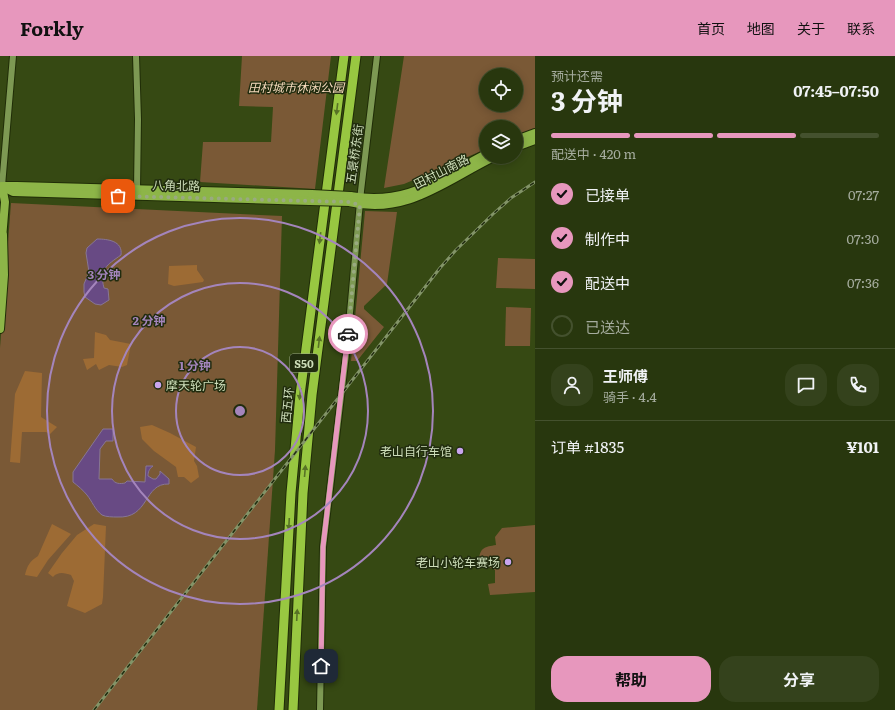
<!DOCTYPE html>
<html lang="zh">
<meta charset="utf-8">
<style>
:root{--surface:#28370e;--page:#34421c;--text:#f1f3f6;--muted:#a5ac9e;--line:#44512e;--accent:#e797bd}
body{margin:0;font-family:Literata,"Noto Sans SC",serif;background:var(--page);color:var(--text);height:100vh;display:flex;flex-direction:column;font-size:15px;white-space:nowrap}
*{box-sizing:border-box;margin:0}
p{font-size:13px;color:var(--muted)}
.icon{flex:none;width:22px;height:22px;fill:none;stroke:currentColor;stroke-width:2;stroke-linecap:round;stroke-linejoin:round}
.map{position:relative;flex:1;overflow:hidden}
.details{display:flex;flex-direction:column;background:var(--surface);width:360px}
.details>*{flex:none}
.fabs{position:absolute;left:479px;top:12px;display:grid;gap:8px}
.fabs a{display:grid;place-items:center;width:44px;height:44px;border-radius:50%;background:var(--surface);box-shadow:0 2px 10px #0003,0 0 0 1px var(--line);font-size:20px}
.pin{position:absolute;display:grid;place-items:center;width:34px;height:34px;color:#fff;margin:-17px;border-radius:8px;box-shadow:0 2px 6px #0006}
.courier{position:absolute;display:grid;place-items:center;width:40px;height:40px;margin:-20px;border:3px solid #e797bd;border-radius:50%;background:#fff;color:#222;box-shadow:0 1px 5px #0007}
.headline em{font-style:normal;font-weight:700}
.headline div{display:flex;flex-direction:column-reverse}
.headline{display:flex;align-items:center;justify-content:space-between;height:68px;padding:0 16px}
h1{font-size:26px;font-weight:700;line-height:30px}
.bar{display:grid;grid-template-columns:repeat(4,1fr);gap:6px 4px;align-content:center;height:48px;padding:0 16px}
.bar i{height:5px;border-radius:3px;background:var(--line)}
.bar .selected{background:var(--accent)}
.bar p{grid-column:span 4}
.line{display:flex;align-items:center;gap:10px;padding:0 16px;border-top:1px solid var(--line)}
.line div{flex:1}
.round{display:grid;place-items:center;flex:none;width:42px;height:42px;border-radius:16px;background:var(--page)}
ol{padding:0 16px;list-style:none}
li{display:flex;align-items:center;gap:12px;height:44px}
li p{margin-inline-start:auto}
li .icon{padding:4px;border-radius:50%;background:var(--accent);color:#111;stroke-width:4}
li:last-child{color:var(--muted)}
li i{width:22px;height:22px;border:2px solid var(--line);border-radius:50%}
.cta{display:flex;gap:8px;margin-top:auto;padding:8px 16px}
.cta a{flex:1;height:46px;border-radius:16px;background:var(--accent);color:#111;font-size:16px;font-weight:700;line-height:46px;text-align:center}
.cta a+a{background:var(--page);color:var(--text)}
header{display:flex;align-items:center;gap:24px;box-sizing:border-box;height:56px;padding:0 20px;background:var(--accent);color:#111}
header strong{font-size:19px}
nav{display:flex;gap:22px;margin-inline-start:auto;font-size:14px}
main{display:flex;flex:1;min-height:0}
.map>svg:first-child{display:block}
.green{fill:#7a5936;fill-rule:evenodd}
.forest{fill:#9d6b34}
.water{fill:#684a84;stroke:#877694}
.lines{fill:none;stroke-linecap:round;stroke-linejoin:round}
.minor-casing{stroke:#202d07;stroke-width:8}
.major-casing{stroke:#202d07;stroke-width:10}
.highway-casing{stroke:#202d07;stroke-width:11}
.minor{stroke:#7d9953;stroke-width:6}
.major{stroke:#8db548;stroke-width:8}
.highway{stroke:#98c741;stroke-width:9}
.rail-casing{stroke:#839468;stroke-width:3}
.rail{stroke:#212c0f;stroke-width:1.5;stroke-dasharray:4.5;stroke-linecap:butt}
.major-bridge-casing{stroke:#202d07;stroke-width:10;stroke-linecap:butt}
.major-bridge{stroke:#8db548;stroke-width:8}
.oneway{fill:#577226}
.done{stroke:#99aa80;stroke-width:4;stroke-dasharray:0 7.2}
.route{stroke:#e797bd;stroke-width:5}
.ring{fill:none;stroke:#a485bc;stroke-width:2}
.poi-dot{fill:#c9a5ee;stroke:#212c0f;stroke-width:1.5}
.labels{text-anchor:middle;dominant-baseline:central;stroke-width:3;stroke-linejoin:round;paint-order:stroke}
.shield{fill:#212c0f;stroke:#9aa987;stroke-width:1}
.shield-label{font-size:11px;font-weight:bold;fill:#cedeba}
.park-label{font-size:12px;font-style:italic;fill:#f8dbbe;stroke:#212c0f}
.street-label{font-size:12px;fill:#cedeba;stroke:#212c0f}
.poi-label{font-size:12px;fill:#cedeba;stroke:#212c0f;text-anchor:end}
.centre{fill:#a485bc;stroke:#212c0f;stroke-width:2}
.ring-label{font-size:12px;text-anchor:middle;font-weight:bold;fill:#a485bc;stroke:#212c0f;stroke-width:3;stroke-linejoin:round;paint-order:stroke}
</style>
<header>
<strong>Forkly</strong>
<nav><a>首页</a><a>地图</a><a>关于</a><a>联系</a></nav>
</header>
<main>
<div class="map">
<svg width="535" height="654" viewBox="0 0 535 654">
<rect width="100%" height="100%" fill="#364913"/>
<g class="green">
<polygon points="242,0 331,0 315,133 200,126 203,86 271,86 273,51 239,50"/>
<path d="M404,0H535V73L516,81V71H486V93L404,128L384,132ZM486,19H516V49H486Z"/>
<polygon points="11,147 282,160 275,394 257,654 0,654 0,292"/>
<polygon points="365,155 397,156 387,228 364,250 364,253 384,271 357,305 351,305"/>
<polygon points="498,202 535,203 535,233 496,232"/>
<polygon points="506,251 531,252 530,290 505,290"/>
<path d="M535,469V536L490,539L488,528L495,527V514L484,509L479,504C480,491 485,491 496,489L495,481L502,472Z"/>
</g>
<g class="forest">
<polygon points="197,209 197,214 204,224 203,226 174,230 168,228 169,210"/>
<polygon points="95,276 106,279 110,284 131,288 127,309 122,311 109,309 99,314 96,308 87,314 83,303 94,302"/>
<polygon points="25,315 42,317 41,361 57,371 50,378 46,376 22,376 20,407 10,406 15,338"/>
<polygon points="152,369 170,377 196,391 194,405 197,410 199,421 191,427 184,421 178,421 176,411 154,395 142,383 140,371"/>
<path d="M52,468L71,478L48,504L37,521L25,519C27,510 30,505 38,500Z"/>
<path d="M94,468L106,470L103,541L102,548L85,557L67,550L74,525L71,519C65,517 58,515 53,521L48,517L62,497L77,479Z"/>
</g>
<g class="water">
<path d="M97,183C108,183 123,185 121,199C107,209 99,213 104,232L108,233L109,244L101,249L95,248L85,241L84,236V228L89,216L86,197L87,192Z"/>
<path d="M103,373H113V385H106L100,393L99,423H112C115,428 120,428 125,427L127,425L145,426L146,410H153C149,413 148,416 148,420L153,423H156L160,418V415L169,423V428C143,427 150,463 117,461C113,461 106,461 102,459C95,454 92,445 87,439C83,434 78,430 73,426V416Z"/>
</g>
<g class="lines">
<defs>
<g id="minor">
<polyline points="136,0 138,63 137,133"/>
<polyline points="0,130 2,130 13,0"/>
<polyline points="320,654 323,491 347,290 361,135 377,0"/>
</g>
<g id="major">
<polyline points="516,84 535,77"/>
<polyline points="516,91 535,84"/>
<polyline points="2,130 17,130 312,138"/>
<polyline points="3,131 13,136 310,145"/>
<path d="M350,140C409,150 437,123 486,98"/>
<path d="M349,146C407,160 446,124 494,101"/>
<polyline points="2,183 5,146 2,130"/>
<polyline points="0,273 4,219 3,179"/>
</g>
<g id="highway">
<polyline points="279,654 291,437 300,339 344,0"/>
<polyline points="293,654 303,437 312,339 356,0"/>
</g>
</defs>
<use href="#minor" class="minor-casing"/>
<use href="#major" class="major-casing"/>
<use href="#highway" class="highway-casing"/>
<use href="#minor" class="minor"/>
<use href="#major" class="major"/>
<use href="#highway" class="highway"/>
<defs>
<polyline id="rail" points="94,654 440,212 456,194 493,158 511,142 535,126"/>
</defs>
<use href="#rail" class="rail-casing"/>
<use href="#rail" class="rail"/>
<defs>
<g id="major-bridge">
<polyline points="312,138 350,140"/>
<polyline points="310,145 349,146"/>
</g>
</defs>
<use href="#major-bridge" class="major-bridge-casing"/>
<use href="#major-bridge" class="major-bridge"/>
</g>
<defs><path id="oneway-solid" d="M-6-.8H1V-3.2L6.5 0L1 3.2V.8H-6Z"/></defs>
<g class="oneway">
<use href="#oneway-solid" transform="translate(337 53) rotate(97)"/>
<use href="#oneway-solid" transform="translate(320 182) rotate(97)"/>
<use href="#oneway-solid" transform="translate(319 286) rotate(-83)"/>
<use href="#oneway-solid" transform="translate(300 338) rotate(96)"/>
<use href="#oneway-solid" transform="translate(305 415) rotate(-85)"/>
<use href="#oneway-solid" transform="translate(289 468) rotate(93)"/>
<use href="#oneway-solid" transform="translate(297 559) rotate(-87)"/>
</g>
<g class="lines">
<polyline class="done" points="118,140 349,146 360,149 348,278"/>
<polyline class="route" points="321,610 323,491 348,278"/>
</g>
<g class="ring">
<circle cx="240" cy="355" r="64"/>
<circle cx="240" cy="355" r="128"/>
<circle cx="240" cy="355" r="193"/>
</g>
<g class="poi-dot">
<circle cx="158" cy="329" r="4"/>
<circle cx="460" cy="395" r="4"/>
<circle cx="508" cy="506" r="4"/>
</g>
<g class="labels">
<rect class="shield" x="290" y="298" width="28" height="18" rx="3"/>
<g class="shield-label">
<text x="304" y="307">S50</text>
</g>
<g class="park-label">
<text x="296" y="31">田村城市休闲公园</text>
</g>
<g class="street-label">
<text transform="translate(354 98) rotate(-82)">五景桥东街</text>
<text transform="translate(441 115) rotate(-27)">田村山南路</text>
<text transform="translate(176 129) rotate(1)">八角北路</text>
<text transform="translate(287 349) rotate(-84)">西五环</text>
</g>
<g class="poi-label">
<text x="166" y="329" text-anchor="start">摩天轮广场</text>
<text x="452" y="395">老山自行车馆</text>
<text x="500" y="506">老山小轮车赛场</text>
</g>
</g>
<circle cx="240" cy="355" r="6" class="centre"/>
<g class="ring-label">
<text x="104" y="223">3 分钟</text>
<text x="149" y="269">2 分钟</text>
<text x="195" y="314">1 分钟</text>
</g>
</svg>
<div class="fabs">
<a><svg class="icon" aria-label="locate" viewBox="0 0 24 24"><circle cx="12" cy="12" r="6"/><path d="M12 2v4M12 18v4M2 12h4M18 12h4"/></svg></a>
<a><svg class="icon" aria-label="layers" viewBox="0 0 24 24"><path d="M12 4l9 5-9 5-9-5zM3 14l9 5 9-5"/></svg></a>
</div>
<div class="pin" style="left:118px;top:140px;background:#ea580c"><svg class="icon" aria-label="bag" viewBox="0 0 24 24"><path d="M5 8h14l-1 12H6zM9 8a3 3 0 0 1 6 0"/></svg></div>
<div class="pin" style="left:321px;top:610px;background:#1f2937"><svg class="icon" aria-label="home" viewBox="0 0 24 24"><path d="M3 11l9-7 9 7M6 9v11h12V9"/></svg></div>
<div class="courier" style="left:348px;top:278px"><svg class="icon" aria-label="car" viewBox="0 0 24 24"><path d="M5 17H2v-5l4-1 3-4h7l3 4 3 1v5h-3M9 17h6M6 11h13"/><circle cx="7" cy="17" r="2"/><circle cx="17" cy="17" r="2"/></svg></div>
</div>
<section class="details">
<div class="headline"><div><h1>3 分钟</h1><p>预计还需</p></div><em>07:45–07:50</em></div>
<div class="bar"><i class="selected"></i><i class="selected"></i><i class="selected"></i><i></i><p>配送中 · 420 m</p></div>
<ol>
<li><svg class="icon" aria-label="check" viewBox="0 0 24 24"><path d="M5 12l5 5 9-10"/></svg>已接单<p>07:27</p></li>
<li><svg class="icon" aria-label="check" viewBox="0 0 24 24"><path d="M5 12l5 5 9-10"/></svg>制作中<p>07:30</p></li>
<li><svg class="icon" aria-label="check" viewBox="0 0 24 24"><path d="M5 12l5 5 9-10"/></svg>配送中<p>07:36</p></li>
<li><i></i>已送达</li>
</ol>
<div class="line" style="height:72px"><a class="round"><svg class="icon" aria-label="person" viewBox="0 0 24 24"><circle cx="12" cy="8" r="4"/><path d="M4 21q1-7 8-7t8 7"/></svg></a><div><b>王师傅</b><p>骑手 · 4.4</p></div><a class="round"><svg class="icon" aria-label="chat" viewBox="0 0 24 24"><path d="M4 5h16v11H9l-5 4z"/></svg></a><a class="round"><svg class="icon" aria-label="phone" viewBox="0 0 24 24"><path d="M5 4h4l2 5-3 2q2 4 5 5l2-3 5 2v4C11 20 4 13 5 4z"/></svg></a></div>
<div class="line" style="height:52px"><div>订单 #1835</div><b>¥101</b></div>
<div class="cta"><a>帮助</a><a>分享</a></div>
</section>
</main>
